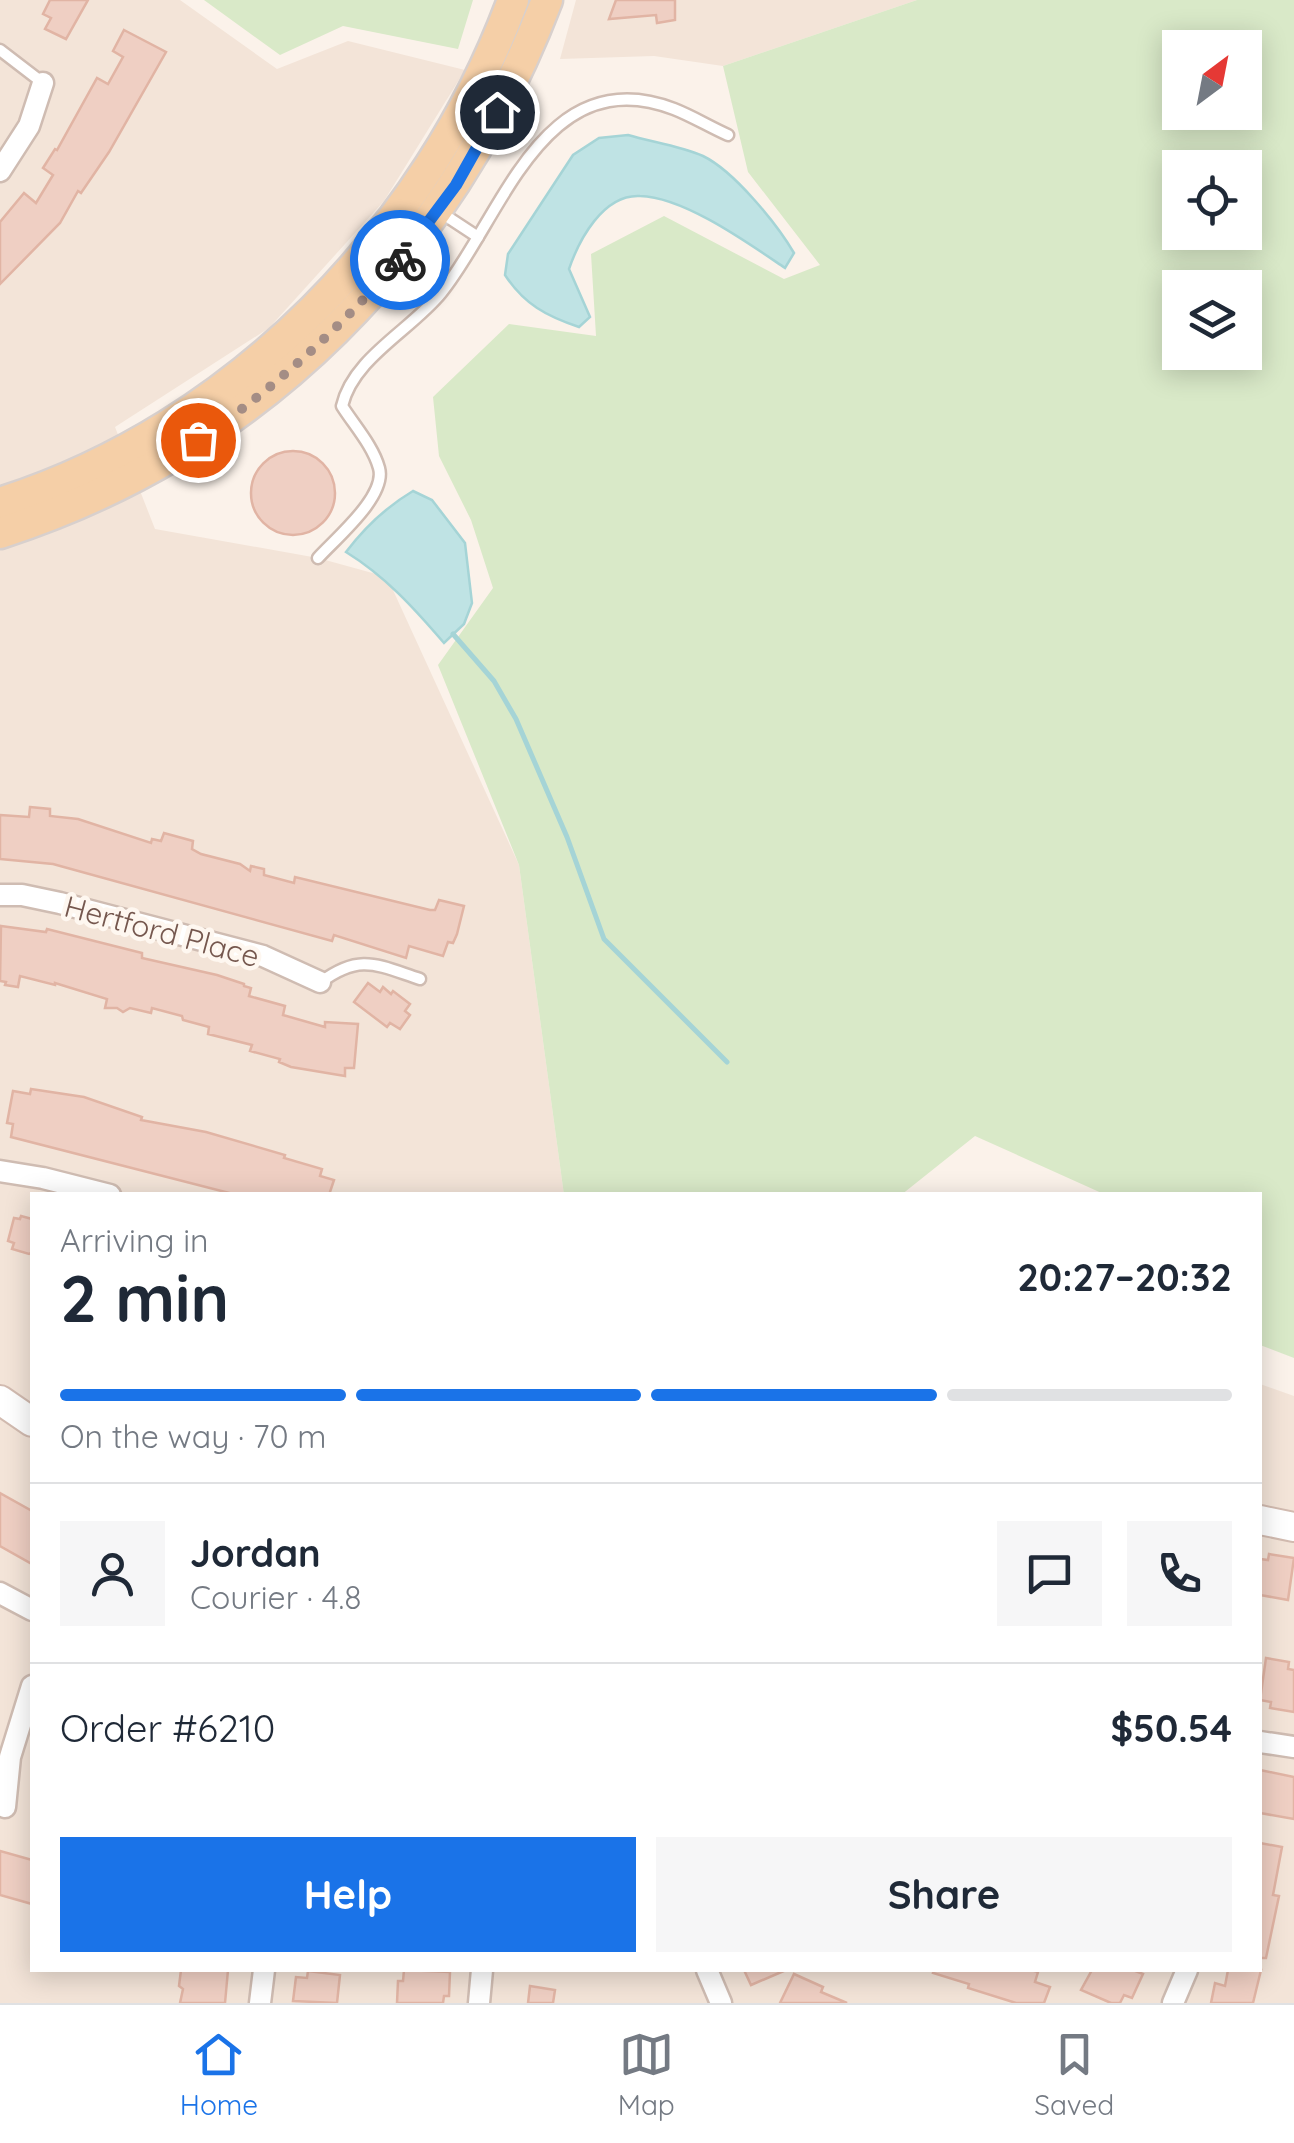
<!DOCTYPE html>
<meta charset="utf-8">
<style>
:root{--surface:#fff;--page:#f6f6f7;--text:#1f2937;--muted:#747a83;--line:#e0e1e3;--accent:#1a73e8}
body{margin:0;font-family:Quicksand,sans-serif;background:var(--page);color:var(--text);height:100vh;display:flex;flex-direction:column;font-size:38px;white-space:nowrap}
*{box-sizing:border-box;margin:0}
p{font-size:32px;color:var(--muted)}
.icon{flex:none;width:55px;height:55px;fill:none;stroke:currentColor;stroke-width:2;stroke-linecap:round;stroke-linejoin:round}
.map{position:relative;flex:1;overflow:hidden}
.sheet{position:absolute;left:30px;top:1192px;width:1232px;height:780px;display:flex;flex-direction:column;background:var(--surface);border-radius:0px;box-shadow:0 5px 25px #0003}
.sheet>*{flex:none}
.needle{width:65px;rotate:32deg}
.tools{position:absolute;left:1162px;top:30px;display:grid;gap:20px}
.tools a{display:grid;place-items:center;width:100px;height:100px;border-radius:0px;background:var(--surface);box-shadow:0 5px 25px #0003;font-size:50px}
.pin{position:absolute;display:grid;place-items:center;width:85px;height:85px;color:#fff;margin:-42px;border:5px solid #fff;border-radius:50%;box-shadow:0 2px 10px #0007}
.courier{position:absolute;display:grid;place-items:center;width:100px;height:100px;margin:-50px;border:8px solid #1a73e8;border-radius:50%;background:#fff;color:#222;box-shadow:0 2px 12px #0007}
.summary em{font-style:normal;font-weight:800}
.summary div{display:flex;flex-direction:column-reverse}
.summary{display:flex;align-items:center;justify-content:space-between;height:170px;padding:0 30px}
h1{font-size:65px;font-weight:800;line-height:75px}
.bar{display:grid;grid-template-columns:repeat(4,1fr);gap:15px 10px;align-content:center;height:120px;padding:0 30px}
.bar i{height:12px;border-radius:8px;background:var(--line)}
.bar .on{background:var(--accent)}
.bar p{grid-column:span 4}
.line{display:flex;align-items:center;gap:25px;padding:0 30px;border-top:2px solid var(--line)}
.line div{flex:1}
.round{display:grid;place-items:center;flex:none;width:105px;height:105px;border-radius:0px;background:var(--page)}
.action{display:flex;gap:20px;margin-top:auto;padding:20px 30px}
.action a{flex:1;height:115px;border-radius:0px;background:var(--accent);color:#fff;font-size:40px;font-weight:800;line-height:115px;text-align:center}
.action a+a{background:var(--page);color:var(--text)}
.dock{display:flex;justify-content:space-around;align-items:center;height:140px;border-top:2px solid var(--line);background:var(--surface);font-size:28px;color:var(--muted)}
.dock a{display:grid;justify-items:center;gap:5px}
.dock .on{color:var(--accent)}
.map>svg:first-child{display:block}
.residential{fill:#f3e4d8}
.green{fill:#d9e9c8;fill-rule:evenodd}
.water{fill:#bfe3e4;stroke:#a5d4d6;stroke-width:2.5}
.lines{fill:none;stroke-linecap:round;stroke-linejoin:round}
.stream{stroke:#a5d4d6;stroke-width:5}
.building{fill:#efcfc3;stroke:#e1b4a4;stroke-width:2.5}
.lane-casing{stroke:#cfbcb2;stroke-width:15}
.street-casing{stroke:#cfbcb2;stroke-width:25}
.secondary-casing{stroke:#d2bbb0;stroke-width:32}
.primary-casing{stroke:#d8d0cd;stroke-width:35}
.lane{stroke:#fff;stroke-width:10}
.street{stroke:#fff;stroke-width:20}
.secondary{stroke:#fff;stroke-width:28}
.primary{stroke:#f5cfa7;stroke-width:30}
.done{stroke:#a48d85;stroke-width:10;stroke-dasharray:0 18}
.route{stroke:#1a73e8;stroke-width:12}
.labels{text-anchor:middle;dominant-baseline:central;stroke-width:9;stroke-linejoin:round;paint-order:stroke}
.street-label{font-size:30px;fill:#75574e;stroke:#fef7f0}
</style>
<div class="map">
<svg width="1294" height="2003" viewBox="0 0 1294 2003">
<rect width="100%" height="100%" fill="#fbf2ea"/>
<g class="residential">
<polygon points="0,0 180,0 277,69 348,41 465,70 384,201 269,328 115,427 155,529 318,558 387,577 519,865 564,1195 32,1195 32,1970 1260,1970 1260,1384 1294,1396 1294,2003 0,2003"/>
<polygon points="576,0 917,0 723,66 654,56 560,59"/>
</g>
<g class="green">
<polygon points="204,0 473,0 458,49 343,26 280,55"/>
<path d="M917,0H1294V1358L1260,1345V1195H1106L975,1136L901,1195H564L519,865L438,665L493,588L471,520L439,456L433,397L509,324L596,336L591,254L664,216L784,279L820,265L748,172L723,66ZM1180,48H1245V112H1180ZM1180,168H1245V232H1180ZM1180,288H1245V352H1180Z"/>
</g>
<g class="water">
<path d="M628,135C652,142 681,146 703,156C734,171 777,224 794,253L785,268C748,243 684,197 640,196C603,194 579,240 569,269L590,317L579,327C546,316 524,304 505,275L508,254L573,155L599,138Z"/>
<path d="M413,491L432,500L465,543L472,603L464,624L444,643C414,608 385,576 346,552C365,527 386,507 413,491Z"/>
</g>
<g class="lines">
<polyline class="stream" points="453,634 494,681 516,719 567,837 604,939 727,1062"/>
</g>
<g class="building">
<polygon points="50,0 88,0 66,39 45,29 51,18 43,14"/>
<polygon points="616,0 675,0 675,20 657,23 656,15 609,19"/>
<polygon points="124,30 166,52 109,152 81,193 78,191 60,223 0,284 0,222 24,193 36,203 53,175 43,168 55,149 57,150 97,78 108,84 123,57 113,51"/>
<circle cx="293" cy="493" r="42"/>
<polygon points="30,807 50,809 50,816 78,819 151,843 152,839 161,841 164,833 193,841 192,849 201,854 240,864 250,871 251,866 264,869 264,875 294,883 295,877 430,910 435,910 439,900 464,906 457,934 453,943 448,942 443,956 409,946 406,958 334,935 332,941 53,864 0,859 0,815 29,817"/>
<polygon points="1,926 46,932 47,929 142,953 142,958 217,975 244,984 244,986 251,988 249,996 285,1006 283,1015 325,1027 325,1022 358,1024 354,1068 345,1068 345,1076 291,1067 279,1062 280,1059 250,1051 252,1045 208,1034 209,1027 183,1020 182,1016 152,1008 151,1013 130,1008 123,1012 117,1008 105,1008 107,999 55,983 55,985 20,976 18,987 5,985 6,982 0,981"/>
<polygon points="368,983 380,992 383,987 391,994 393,991 410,1004 405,1011 410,1015 400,1029 390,1023 387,1027 354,1002"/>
<polygon points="31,1089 84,1097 142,1117 141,1120 206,1132 285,1155 284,1158 322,1169 320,1176 334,1180 329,1195 237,1195 11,1137 13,1124 7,1123 13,1091 30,1094"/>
<polygon points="21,1216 32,1219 32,1252 29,1254 12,1249 14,1243 8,1241 14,1218 20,1219"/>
<polygon points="0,1493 32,1511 32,1564 0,1546"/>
<polygon points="1269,1554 1294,1558 1288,1600 1260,1595 1260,1559 1268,1560"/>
<polygon points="1266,1658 1289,1662 1288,1669 1294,1670 1294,1712 1270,1708 1271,1702 1260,1700"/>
<polygon points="1260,1770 1294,1777 1294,1819 1260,1813"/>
<polygon points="1260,1843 1282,1847 1273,1895 1279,1896 1266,1958 1260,1958"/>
<polygon points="0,1851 32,1860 32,1904 0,1895"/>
<polygon points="181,1970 228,1970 225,2003 180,2003 183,1989 179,1986"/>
<polygon points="404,1970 450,1972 449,1996 444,1996 443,2003 397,2003 398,1981 403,1981"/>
<polygon points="744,1970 786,1970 751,1985"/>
<polygon points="934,1970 1031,1970 1038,1972 1035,1982 1050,1987 1044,2003 1016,2003 968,1988 969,1984 933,1973"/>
<polygon points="1092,1970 1133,1970 1143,1974 1132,1998 1124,1995 1120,2003 1111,2003 1081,1990"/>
<polygon points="1228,1970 1261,1970 1253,2003 1211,2003 1215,1983 1225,1986"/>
<polygon points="308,1971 340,1975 337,2003 293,2001 296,1977 307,1978"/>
<polygon points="794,1974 823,1987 821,1992 847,2003 780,2003"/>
<polygon points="530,1986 555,1990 553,2003 528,2003"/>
</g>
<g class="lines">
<defs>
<g id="lane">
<polyline points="0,50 43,83"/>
<polyline points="437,210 478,237"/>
<path d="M318,558C336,538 387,496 379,468C373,446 354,425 342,406C353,358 411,330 441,293C502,218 543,59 674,109C692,116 710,127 728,135"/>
<path d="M321,982C360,953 377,965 420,979"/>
</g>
<g id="street">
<polyline points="0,171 29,126 43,83"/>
<polyline points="0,895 22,895 60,903 263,956 320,982"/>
<polyline points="0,1171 43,1178 110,1195"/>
<polyline points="0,1593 32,1610"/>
<polyline points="1260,1742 1294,1747"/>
<polyline points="5,1807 10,1757 32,1686"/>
<polyline points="707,1970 721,2003"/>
<polyline points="260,2003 264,1970"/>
<polyline points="479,2003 482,1970"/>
<polyline points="1173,2003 1187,1970"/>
</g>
<g id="secondary">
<polyline points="0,1400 32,1422"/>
<polyline points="1260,1520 1294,1527"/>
</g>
<g id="primary">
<path d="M0,503C237,428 428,230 513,0"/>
<path d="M0,533C262,448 449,255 547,0"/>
</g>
</defs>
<use href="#lane" class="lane-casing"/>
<use href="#street" class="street-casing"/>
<use href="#secondary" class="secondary-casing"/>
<use href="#primary" class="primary-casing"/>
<use href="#lane" class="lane"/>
<use href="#street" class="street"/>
<use href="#secondary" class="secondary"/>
<use href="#primary" class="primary"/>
</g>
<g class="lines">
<path class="done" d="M198,440C275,389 339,328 400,260"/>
<polyline class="route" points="400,260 456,185 497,112"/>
</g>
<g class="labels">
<g class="street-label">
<text transform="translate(162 931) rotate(15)">Hertford Place</text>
</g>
</g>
</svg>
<div class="tools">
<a><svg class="needle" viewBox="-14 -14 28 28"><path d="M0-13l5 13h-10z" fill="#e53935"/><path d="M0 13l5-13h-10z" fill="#747a83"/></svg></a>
<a><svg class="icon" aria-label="locate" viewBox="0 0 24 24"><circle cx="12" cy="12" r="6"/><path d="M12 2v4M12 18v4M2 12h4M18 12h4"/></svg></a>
<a><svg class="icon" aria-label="layers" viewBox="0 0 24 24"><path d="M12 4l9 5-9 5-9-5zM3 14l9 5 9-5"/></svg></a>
</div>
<div class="pin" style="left:198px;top:440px;background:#ea580c"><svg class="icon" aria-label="bag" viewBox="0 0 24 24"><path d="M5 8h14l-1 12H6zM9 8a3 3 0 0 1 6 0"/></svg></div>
<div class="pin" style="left:497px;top:112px;background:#1f2937"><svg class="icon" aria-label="home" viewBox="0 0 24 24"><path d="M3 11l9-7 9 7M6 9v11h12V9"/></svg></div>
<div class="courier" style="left:400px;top:260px"><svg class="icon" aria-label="bike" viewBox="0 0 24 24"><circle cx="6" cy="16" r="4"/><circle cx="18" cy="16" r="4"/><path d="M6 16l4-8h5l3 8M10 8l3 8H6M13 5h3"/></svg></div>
<section class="sheet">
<div class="summary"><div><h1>2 min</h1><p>Arriving in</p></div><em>20:27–20:32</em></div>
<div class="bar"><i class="on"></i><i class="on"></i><i class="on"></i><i></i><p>On the way · 70 m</p></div>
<div class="line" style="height:180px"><a class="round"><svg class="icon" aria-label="person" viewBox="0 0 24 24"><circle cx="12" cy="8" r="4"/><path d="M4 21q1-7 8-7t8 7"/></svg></a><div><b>Jordan</b><p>Courier · 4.8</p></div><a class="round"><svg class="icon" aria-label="chat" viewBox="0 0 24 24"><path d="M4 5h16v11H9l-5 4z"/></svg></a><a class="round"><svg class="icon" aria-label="phone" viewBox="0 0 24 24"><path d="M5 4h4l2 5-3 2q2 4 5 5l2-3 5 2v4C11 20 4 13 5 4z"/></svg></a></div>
<div class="line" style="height:130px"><div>Order #6210</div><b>$50.54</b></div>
<div class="action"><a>Help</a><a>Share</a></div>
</section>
</div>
<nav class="dock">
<a class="on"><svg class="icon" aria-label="home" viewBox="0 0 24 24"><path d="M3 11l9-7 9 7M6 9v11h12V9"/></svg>Home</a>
<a><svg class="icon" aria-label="map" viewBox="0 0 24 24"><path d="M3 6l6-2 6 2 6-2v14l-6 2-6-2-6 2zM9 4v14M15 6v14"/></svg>Map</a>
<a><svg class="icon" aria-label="saved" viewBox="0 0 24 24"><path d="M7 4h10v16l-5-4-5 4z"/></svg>Saved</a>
</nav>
